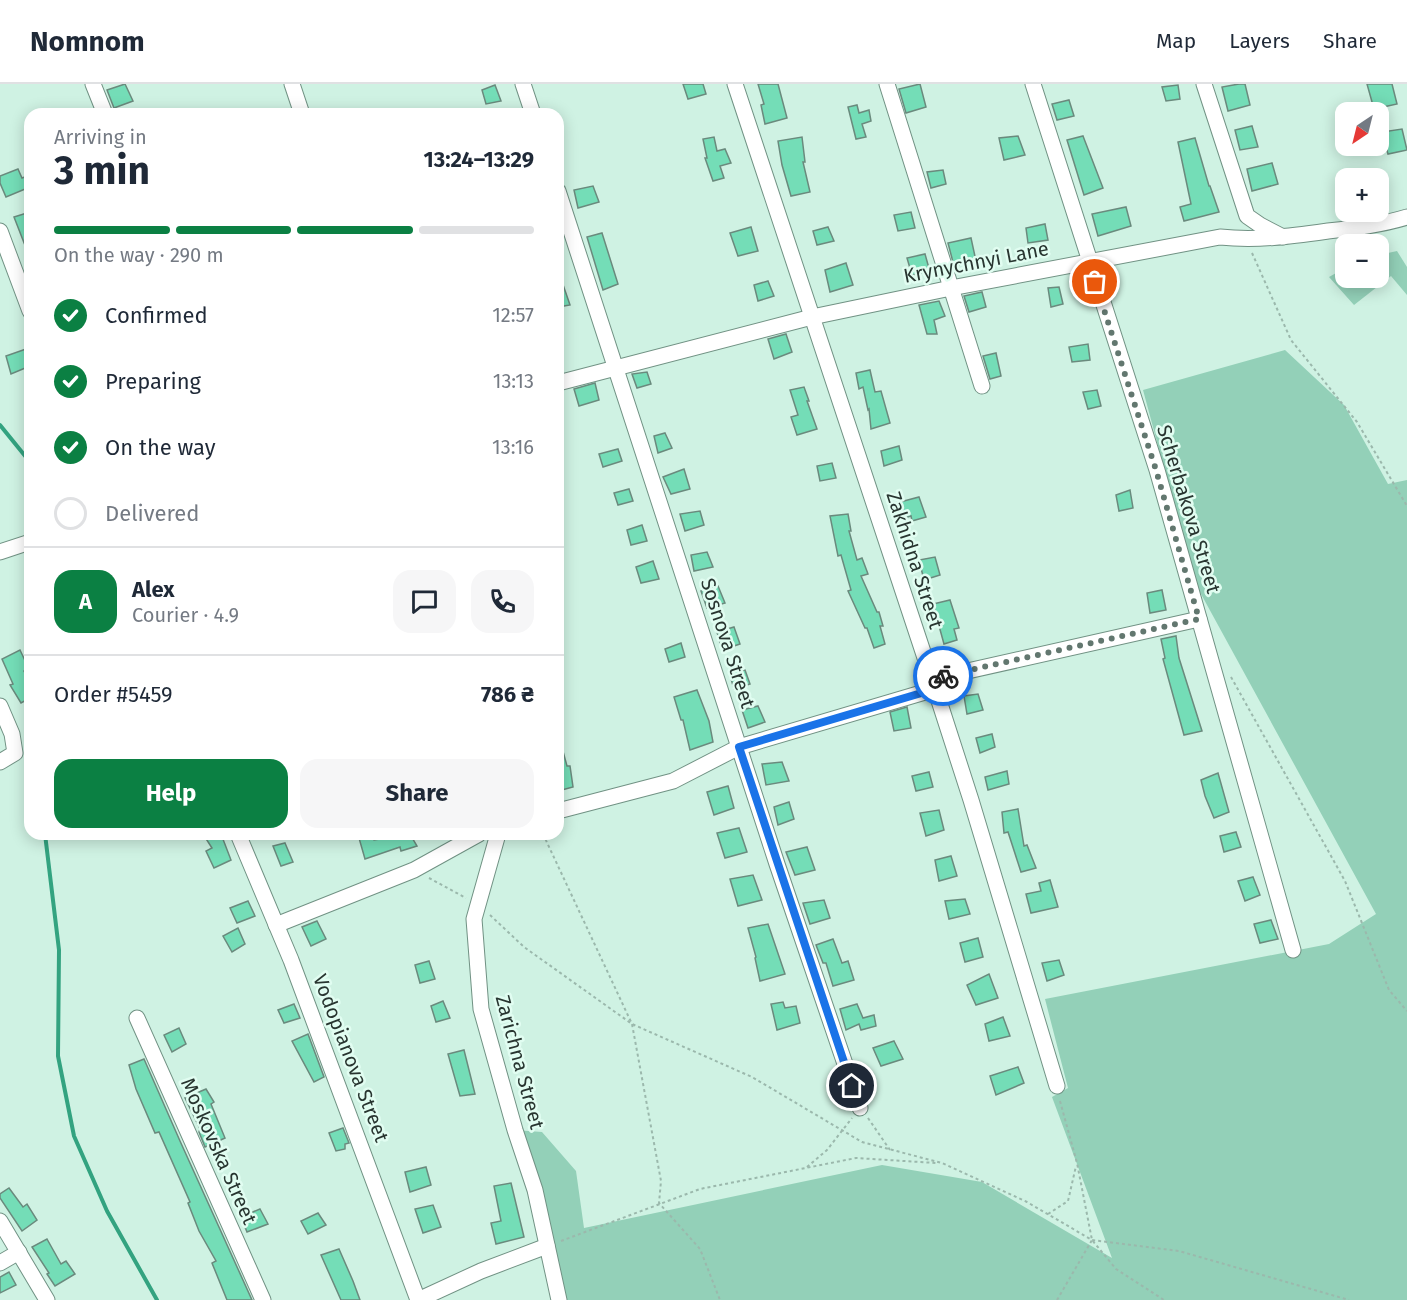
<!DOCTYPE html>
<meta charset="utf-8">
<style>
:root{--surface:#fff;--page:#f6f6f7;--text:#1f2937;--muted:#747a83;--line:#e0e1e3;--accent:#0b8043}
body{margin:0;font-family:"Fira Sans",sans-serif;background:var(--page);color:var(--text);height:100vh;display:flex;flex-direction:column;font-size:22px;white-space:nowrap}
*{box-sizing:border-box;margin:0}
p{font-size:20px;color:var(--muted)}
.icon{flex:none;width:33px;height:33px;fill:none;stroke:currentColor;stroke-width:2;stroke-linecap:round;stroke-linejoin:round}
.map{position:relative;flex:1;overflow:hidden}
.drawer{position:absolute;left:24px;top:24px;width:540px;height:732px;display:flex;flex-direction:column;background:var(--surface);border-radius:18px;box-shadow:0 3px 15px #0003}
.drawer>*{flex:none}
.needle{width:39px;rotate:215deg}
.buttons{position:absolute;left:1335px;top:18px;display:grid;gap:12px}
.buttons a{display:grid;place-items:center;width:54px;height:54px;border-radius:12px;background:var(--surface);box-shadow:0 3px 15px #0003;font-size:30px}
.pin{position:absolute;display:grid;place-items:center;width:51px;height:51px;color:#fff;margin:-26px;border:3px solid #fff;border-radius:50%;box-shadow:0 2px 6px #0007}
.courier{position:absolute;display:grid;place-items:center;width:60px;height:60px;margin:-30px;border:4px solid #1a73e8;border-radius:50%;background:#fff;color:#222;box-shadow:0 2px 8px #0007}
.headline em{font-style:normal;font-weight:700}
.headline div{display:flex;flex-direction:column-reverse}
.headline{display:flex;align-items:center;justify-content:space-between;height:102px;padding:0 30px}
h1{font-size:39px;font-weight:700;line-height:45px}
.bar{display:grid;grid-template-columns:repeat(4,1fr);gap:9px 6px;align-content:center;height:72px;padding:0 30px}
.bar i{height:8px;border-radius:4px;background:var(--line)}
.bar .on{background:var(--accent)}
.bar p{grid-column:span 4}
.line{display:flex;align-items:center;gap:15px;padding:0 30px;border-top:2px solid var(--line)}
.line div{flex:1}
.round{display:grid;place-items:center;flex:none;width:63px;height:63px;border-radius:18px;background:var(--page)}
ol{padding:0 30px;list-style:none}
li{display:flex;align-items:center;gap:18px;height:66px}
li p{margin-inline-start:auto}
li .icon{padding:6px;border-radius:50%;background:var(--accent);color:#fff;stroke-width:4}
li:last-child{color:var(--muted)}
li i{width:33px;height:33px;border:3px solid var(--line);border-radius:50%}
.button{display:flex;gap:12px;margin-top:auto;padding:12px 30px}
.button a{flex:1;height:69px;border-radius:18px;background:var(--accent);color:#fff;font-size:24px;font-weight:700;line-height:69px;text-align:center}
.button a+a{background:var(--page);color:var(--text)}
header{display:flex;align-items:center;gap:36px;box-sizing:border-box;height:84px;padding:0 30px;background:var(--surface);border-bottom:2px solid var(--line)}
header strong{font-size:28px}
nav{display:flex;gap:33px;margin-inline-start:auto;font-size:21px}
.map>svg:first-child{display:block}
.green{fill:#93d0b8}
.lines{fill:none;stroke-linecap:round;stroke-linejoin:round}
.stream{stroke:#33a380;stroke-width:4}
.building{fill:#74ddb7;stroke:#6a8a7d;stroke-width:1.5}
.minor-casing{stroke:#719284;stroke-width:17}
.path{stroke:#9bb8ac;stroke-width:2;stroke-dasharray:3 3;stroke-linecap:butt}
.minor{stroke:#fff;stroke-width:15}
.done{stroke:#62776f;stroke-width:6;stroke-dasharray:0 10.8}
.route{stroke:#1a73e8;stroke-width:8}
.labels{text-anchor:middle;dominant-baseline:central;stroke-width:5;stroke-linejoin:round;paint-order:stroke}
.street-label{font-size:20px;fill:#283530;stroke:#e1fdf1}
</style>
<header>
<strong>Nomnom</strong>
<nav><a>Map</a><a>Layers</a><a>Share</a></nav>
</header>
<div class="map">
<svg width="1407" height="1216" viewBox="0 0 1407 1216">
<rect width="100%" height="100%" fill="#cff2e3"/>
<g class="green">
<polygon points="1397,167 1407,183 1407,211 1391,192 1354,221 1329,193 1345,184 1346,194 1378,194 1379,171"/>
<polygon points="1285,266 1344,321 1388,400 1407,396 1407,1216 559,1216 515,1046 542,1048 576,1087 584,1144 882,1081 982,1098 1112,1174 1052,1013 1068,1004 1045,915 1329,860 1376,830 1195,499 1143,306"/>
</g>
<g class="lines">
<g class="stream">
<polyline points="0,341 30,378"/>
<polyline points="45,750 59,866 58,972 74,1052 107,1127 157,1216"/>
</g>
</g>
<g class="building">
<polygon points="125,0 133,17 114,24 107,6"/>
<polygon points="683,0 703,0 706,10 688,15"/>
<polygon points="758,0 778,0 787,34 765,40 761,21 764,20"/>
<polygon points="920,0 926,23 906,29 899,5"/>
<polygon points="1239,0 1245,0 1250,21 1228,27 1222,3"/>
<polygon points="1367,0 1392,0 1397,20 1374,25"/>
<polygon points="495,1 501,17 486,20 482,6"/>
<polygon points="1178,1 1180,15 1166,17 1162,3"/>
<polygon points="1069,16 1074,32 1057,36 1052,20"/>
<polygon points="857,21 859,29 869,26 871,37 862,40 866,53 856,55 848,23"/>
<polygon points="1252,42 1258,63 1240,66 1235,46"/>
<polygon points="1402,45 1407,66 1388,70 1382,48"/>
<polygon points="1018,52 1025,71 1004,76 999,54"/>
<polygon points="1083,52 1103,104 1084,111 1067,56"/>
<polygon points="714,53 717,67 725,65 731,79 720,82 724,94 713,97 705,74 707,74 703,55"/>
<polygon points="802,53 805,78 803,78 810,108 791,112 782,81 778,57"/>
<polygon points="1195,54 1209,102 1210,102 1219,128 1184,137 1180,123 1191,120 1178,58"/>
<polygon points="1272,79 1278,100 1252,107 1247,85"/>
<polygon points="18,85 22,94 30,91 30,103 6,113 0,99 0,92"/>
<polygon points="943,86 946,100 931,104 927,88"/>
<polygon points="593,102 599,118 578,124 574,106"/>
<polygon points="1126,123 1131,142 1098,152 1092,130"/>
<polygon points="30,128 30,169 28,169 14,133"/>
<polygon points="911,128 915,144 898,147 894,131"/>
<polygon points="1045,140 1048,156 1028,159 1026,144"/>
<polygon points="751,143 758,167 738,172 730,149"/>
<polygon points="828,143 834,157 817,161 813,147"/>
<polygon points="602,149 618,200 603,206 587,153"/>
<polygon points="971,154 976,177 954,182 948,159"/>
<polygon points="925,170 930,188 912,191 907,174"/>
<polygon points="846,179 853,201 830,208 825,186"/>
<polygon points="558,192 560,192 570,221 558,223"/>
<polygon points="768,197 774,212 758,217 754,201"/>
<polygon points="1059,203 1063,220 1051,223 1048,204"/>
<polygon points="982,208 986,223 969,228 964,212"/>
<polygon points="939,217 945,232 934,236 937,250 927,250 919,221"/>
<polygon points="786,250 792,268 774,275 768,255"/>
<polygon points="1088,260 1090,276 1072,278 1069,263"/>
<polygon points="26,265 30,282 11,290 6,272"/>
<polygon points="996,269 1001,292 990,295 983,272"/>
<polygon points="870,286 875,308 881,307 890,339 871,345 869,325 868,326 863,303 859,305 856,289"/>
<polygon points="647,288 651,300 637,304 632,290"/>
<polygon points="595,299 599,316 579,322 574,305"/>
<polygon points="804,303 809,317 807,317 817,345 797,351 791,333 798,331 790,306"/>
<polygon points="1097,306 1101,322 1088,325 1083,308"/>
<polygon points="665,349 672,364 658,369 654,352"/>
<polygon points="899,362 902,376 884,382 881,367"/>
<polygon points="618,365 622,377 603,383 599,370"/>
<polygon points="832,379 836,394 820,397 817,382"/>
<polygon points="684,385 690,405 671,410 663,393"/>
<polygon points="629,405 633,417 618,421 614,409"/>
<polygon points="1130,406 1133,424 1119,427 1116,411"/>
<polygon points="919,413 926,433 912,437 911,432 904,434 900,418"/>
<polygon points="700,427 704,441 685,447 680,430"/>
<polygon points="848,430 851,447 849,447 857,476 862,474 868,490 861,492 877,528 879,528 883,542 880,542 885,560 874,564 867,544 865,544 848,507 851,506 841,471 838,472 830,432"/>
<polygon points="642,441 647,457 631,461 627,446"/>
<polygon points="707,468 713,483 694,487 691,471"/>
<polygon points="935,473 940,491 924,496 919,476"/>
<polygon points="653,477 659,495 641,499 636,483"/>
<polygon points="718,502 725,519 707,524 701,507"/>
<polygon points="1162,506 1166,526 1150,529 1147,509"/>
<polygon points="950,516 959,544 954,545 957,556 944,560 933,520"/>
<polygon points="734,543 740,560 722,566 717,548"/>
<polygon points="1176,552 1179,574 1202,647 1184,651 1163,575 1165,574 1161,555"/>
<polygon points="681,559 685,573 669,578 665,565"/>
<polygon points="20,566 29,585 24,587 30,597 30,614 21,619 10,601 13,600 2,575"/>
<polygon points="745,586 750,600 734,605 729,588"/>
<polygon points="697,606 709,637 713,658 690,666 683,636 681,636 674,613"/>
<polygon points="978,610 983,626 967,630 964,612"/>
<polygon points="758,622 765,638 748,644 742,626"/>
<polygon points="907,623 911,644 894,647 890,628"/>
<polygon points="992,650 995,663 980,669 976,654"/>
<polygon points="558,660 561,660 567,682 570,682 573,703 558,707"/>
<polygon points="782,678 789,697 766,701 762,680"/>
<polygon points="1007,687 1009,700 988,706 985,693"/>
<polygon points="929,688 933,703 916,707 912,692"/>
<polygon points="1218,689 1229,728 1214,734 1205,712 1201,696"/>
<polygon points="728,702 734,724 714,731 707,708"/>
<polygon points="789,718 794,735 778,741 774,723"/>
<polygon points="1018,725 1024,762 1027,761 1036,784 1021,788 1008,748 1004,749 1002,728"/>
<polygon points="939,726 944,746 926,752 920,729"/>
<polygon points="739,744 747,768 725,774 717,749"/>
<polygon points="1236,748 1241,763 1224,768 1220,752"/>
<polygon points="203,750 221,750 231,776 214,784 206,767 212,764"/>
<polygon points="370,750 374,756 410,750 417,762 401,767 400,763 365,775 359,754"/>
<polygon points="285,759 293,778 281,782 273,762"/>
<polygon points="807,763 815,786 795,791 786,768"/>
<polygon points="951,772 957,792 939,797 935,776"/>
<polygon points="753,791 762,816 738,822 730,795"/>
<polygon points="1253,793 1260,811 1245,817 1238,797"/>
<polygon points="1050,796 1058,823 1031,829 1026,810 1041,807 1039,799"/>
<polygon points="965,815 970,830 949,835 945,817"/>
<polygon points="824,816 830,834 810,840 803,819"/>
<polygon points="248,817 255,832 237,839 230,824"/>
<polygon points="1271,836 1278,855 1260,859 1254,840"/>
<polygon points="317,837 326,855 311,862 302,843"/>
<polygon points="768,840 785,890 760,897 755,874 756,873 748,844"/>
<polygon points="238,844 245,860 232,868 223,852"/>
<polygon points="978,854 983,873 965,878 960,859"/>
<polygon points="833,855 842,879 848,877 854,896 833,902 826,879 823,879 816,861"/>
<polygon points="1059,876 1064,891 1047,897 1042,879"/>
<polygon points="429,877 435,895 420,899 415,881"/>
<polygon points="989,890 998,914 976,921 967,901"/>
<polygon points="443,917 450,934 436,938 431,922"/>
<polygon points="783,918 785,924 796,922 800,939 777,946 771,920"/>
<polygon points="294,920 300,934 284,939 278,926"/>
<polygon points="857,920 863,934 874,931 876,942 861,946 859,940 846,946 840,925"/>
<polygon points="1003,933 1010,952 989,957 985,940"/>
<polygon points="179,944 186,960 172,968 164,951"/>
<polygon points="308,950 324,993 314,998 292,957"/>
<polygon points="894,957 903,975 881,982 873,964"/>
<polygon points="464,966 475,1010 460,1012 448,970"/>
<polygon points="144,975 180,1057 252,1216 227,1216 212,1179 216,1177 199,1147 188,1119 190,1118 159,1048 155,1049 136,1005 129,981"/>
<polygon points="1018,983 1024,999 996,1011 990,992"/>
<polygon points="206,1005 214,1018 211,1020 225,1054 205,1063 199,1048 200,1045 185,1014"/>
<polygon points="343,1044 349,1059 345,1060 345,1065 336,1067 329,1049"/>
<polygon points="426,1083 431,1101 410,1108 405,1088"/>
<polygon points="511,1099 524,1153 496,1160 491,1139 501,1137 494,1102"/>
<polygon points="9,1104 23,1123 27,1120 37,1136 22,1147 0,1114 0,1110"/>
<polygon points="433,1121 441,1143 423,1149 415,1125"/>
<polygon points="260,1125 268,1140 247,1148 241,1133"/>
<polygon points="318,1129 326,1141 308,1150 301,1137"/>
<polygon points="47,1155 61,1180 66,1177 75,1190 55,1202 47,1190 49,1189 32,1163"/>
<polygon points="339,1165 353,1197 360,1216 341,1216 321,1171"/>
<polygon points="9,1188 16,1201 0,1209 0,1193"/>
</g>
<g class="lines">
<defs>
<g id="minor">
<polyline points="93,0 105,30"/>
<polyline points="292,0 302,30"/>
<polyline points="523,0 533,30"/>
<polyline points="735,0 932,595 971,716 1057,1002"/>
<polyline points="887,0 982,302"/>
<polyline points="1033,0 1157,386 1293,866"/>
<polyline points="1204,0 1247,132 1260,141 1283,153"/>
<polyline points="558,107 777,780 860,1024"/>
<polyline points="0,147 30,227"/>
<path d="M558,299L812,233L951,204L1220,153C1257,157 1292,152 1328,147C1355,144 1381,141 1407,133"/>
<polyline points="0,468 30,458"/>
<polyline points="932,595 1199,535"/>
<polyline points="0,622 12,650 15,669 0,678"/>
<polyline points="558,727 673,697 739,663 935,605"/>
<polyline points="238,750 291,876 418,1216"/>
<polyline points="498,750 474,835 481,925 515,1046 535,1106 559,1216"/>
<polyline points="276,841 414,786 479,750"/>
<polyline points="137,934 263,1216"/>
<polyline points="0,1137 47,1216"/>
<polyline points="0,1179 19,1168"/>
<polyline points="418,1216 481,1187 547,1162"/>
</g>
</defs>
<use href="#minor" class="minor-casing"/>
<g class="path">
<polyline points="1252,169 1291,256 1357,338 1407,422"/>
<polyline points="1231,593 1345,797 1389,906 1407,927"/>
<polyline points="543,750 632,940 661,1097 659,1119 700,1165 720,1216"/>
<polyline points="429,794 466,814"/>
<polyline points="490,831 524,863 632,940 752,993 862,1058 942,1079 1027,1118 1092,1156 1179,1167 1349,1216"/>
<polyline points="1060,1017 1077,1079 1092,1156 1116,1185 1164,1216"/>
<polyline points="868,1034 890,1066"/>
<polyline points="807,1083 827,1066 852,1034"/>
<polyline points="1048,1130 1068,1117 1076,1082"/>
<polyline points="561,1157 700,1105 856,1074 936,1079"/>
<polyline points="1057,1216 1092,1156"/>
</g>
<use href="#minor" class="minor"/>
</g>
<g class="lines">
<polyline class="done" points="943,592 1199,535 1156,386 1095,198"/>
<polyline class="route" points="852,1002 739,663 935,605 932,595 943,592"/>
</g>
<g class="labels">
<g class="street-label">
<text transform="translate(976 178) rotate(-11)">Krynychnyi Lane</text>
<text transform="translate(1189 425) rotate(73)">Scherbakova Street</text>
<text transform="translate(915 476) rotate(72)">Zakhidna Street</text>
<text transform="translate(728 559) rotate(72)">Sosnova Street</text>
<text transform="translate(351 974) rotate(69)">Vodopianova Street</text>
<text transform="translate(520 978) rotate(75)">Zarichna Street</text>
<text transform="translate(219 1067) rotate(66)">Moskovska Street</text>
</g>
</g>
</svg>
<div class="buttons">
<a><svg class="needle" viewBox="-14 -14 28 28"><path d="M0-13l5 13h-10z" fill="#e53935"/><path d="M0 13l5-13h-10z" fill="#747a83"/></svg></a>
<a>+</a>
<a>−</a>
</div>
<div class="pin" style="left:1095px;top:198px;background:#ea580c"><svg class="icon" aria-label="bag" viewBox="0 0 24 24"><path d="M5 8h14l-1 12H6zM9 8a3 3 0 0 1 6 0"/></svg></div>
<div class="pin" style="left:852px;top:1002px;background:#1f2937"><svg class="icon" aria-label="home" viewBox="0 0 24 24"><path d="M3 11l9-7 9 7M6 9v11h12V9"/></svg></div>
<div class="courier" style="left:943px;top:592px"><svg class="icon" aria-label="bike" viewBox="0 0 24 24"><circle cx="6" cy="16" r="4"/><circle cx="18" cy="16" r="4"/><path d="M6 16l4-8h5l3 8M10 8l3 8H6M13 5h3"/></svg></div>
<section class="drawer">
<div class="headline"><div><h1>3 min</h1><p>Arriving in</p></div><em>13:24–13:29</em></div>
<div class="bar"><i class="on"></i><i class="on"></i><i class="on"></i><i></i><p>On the way · 290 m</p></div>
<ol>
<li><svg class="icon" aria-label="check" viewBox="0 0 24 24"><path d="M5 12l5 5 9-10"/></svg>Confirmed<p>12:57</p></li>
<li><svg class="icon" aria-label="check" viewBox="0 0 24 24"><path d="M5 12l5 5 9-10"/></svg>Preparing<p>13:13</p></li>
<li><svg class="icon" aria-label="check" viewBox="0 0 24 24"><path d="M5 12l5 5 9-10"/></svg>On the way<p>13:16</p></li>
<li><i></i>Delivered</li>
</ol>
<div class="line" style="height:108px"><b class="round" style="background:var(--accent);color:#fff">A</b><div><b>Alex</b><p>Courier · 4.9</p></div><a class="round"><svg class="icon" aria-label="chat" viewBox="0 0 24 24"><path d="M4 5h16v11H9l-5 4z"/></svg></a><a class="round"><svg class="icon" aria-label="phone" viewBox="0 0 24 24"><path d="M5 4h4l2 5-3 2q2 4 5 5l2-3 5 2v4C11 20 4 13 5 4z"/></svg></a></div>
<div class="line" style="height:78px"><div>Order #5459</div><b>786 ₴</b></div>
<div class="button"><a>Help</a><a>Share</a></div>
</section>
</div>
